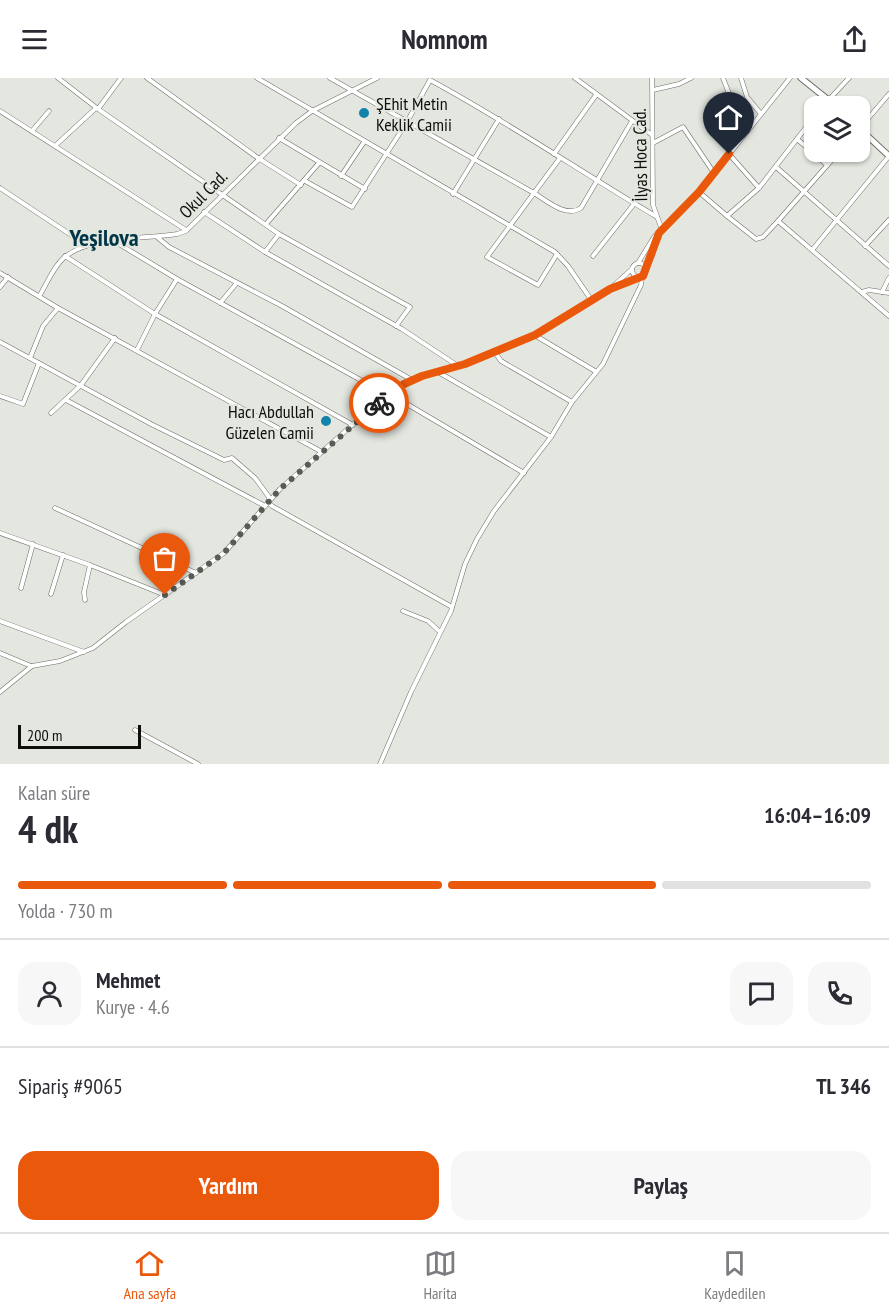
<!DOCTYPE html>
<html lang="tr">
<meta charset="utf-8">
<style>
:root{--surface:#fff;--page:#f7f7f7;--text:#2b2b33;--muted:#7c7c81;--line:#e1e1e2;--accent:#ea580c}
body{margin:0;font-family:"PT Sans Narrow",sans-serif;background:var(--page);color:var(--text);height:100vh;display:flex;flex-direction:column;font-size:22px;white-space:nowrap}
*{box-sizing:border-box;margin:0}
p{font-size:20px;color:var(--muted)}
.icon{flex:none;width:33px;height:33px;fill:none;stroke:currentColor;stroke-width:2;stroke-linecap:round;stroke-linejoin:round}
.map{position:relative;height:686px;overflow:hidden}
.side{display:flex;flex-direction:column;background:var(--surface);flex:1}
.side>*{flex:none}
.fabs{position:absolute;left:804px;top:18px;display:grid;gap:12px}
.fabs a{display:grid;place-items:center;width:66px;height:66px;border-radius:12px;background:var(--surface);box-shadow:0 2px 4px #0004;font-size:30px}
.scale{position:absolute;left:18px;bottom:15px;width:123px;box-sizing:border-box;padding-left:6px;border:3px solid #0e0f0c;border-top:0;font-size:16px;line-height:21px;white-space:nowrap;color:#0e0f0c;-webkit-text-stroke:4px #e3e7df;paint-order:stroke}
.pin{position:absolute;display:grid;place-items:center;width:51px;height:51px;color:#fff;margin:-62px -26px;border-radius:50% 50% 50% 0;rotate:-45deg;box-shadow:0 0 6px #0007}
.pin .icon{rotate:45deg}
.courier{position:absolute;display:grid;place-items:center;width:60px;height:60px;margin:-30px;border:4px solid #ea580c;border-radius:50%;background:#fff;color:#222;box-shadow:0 2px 8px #0007}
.headline em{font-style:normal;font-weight:800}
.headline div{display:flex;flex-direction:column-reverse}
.headline{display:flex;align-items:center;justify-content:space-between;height:102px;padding:0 18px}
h1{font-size:39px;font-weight:800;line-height:45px}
.bar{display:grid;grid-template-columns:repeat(4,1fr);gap:9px 6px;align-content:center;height:72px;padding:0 18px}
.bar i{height:8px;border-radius:4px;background:var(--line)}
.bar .active{background:var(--accent)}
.bar p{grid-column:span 4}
.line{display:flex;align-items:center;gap:15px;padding:0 18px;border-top:2px solid var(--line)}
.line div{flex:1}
.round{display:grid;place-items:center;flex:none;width:63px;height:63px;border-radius:18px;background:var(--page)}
.button{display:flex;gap:12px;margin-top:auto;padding:12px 18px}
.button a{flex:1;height:69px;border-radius:18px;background:var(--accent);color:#fff;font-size:24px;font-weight:800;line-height:69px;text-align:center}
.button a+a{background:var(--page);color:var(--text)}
header{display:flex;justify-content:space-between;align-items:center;height:78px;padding:0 18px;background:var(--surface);font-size:27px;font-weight:800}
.tab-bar{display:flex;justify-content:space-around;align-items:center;height:84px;border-top:2px solid var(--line);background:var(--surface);font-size:16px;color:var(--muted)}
.tab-bar a{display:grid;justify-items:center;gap:3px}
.tab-bar .active{color:var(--accent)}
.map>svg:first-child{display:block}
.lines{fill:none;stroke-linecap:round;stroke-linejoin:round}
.street-casing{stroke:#6c6f68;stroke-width:5}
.secondary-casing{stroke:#6c6f68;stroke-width:7}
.street{stroke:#fff;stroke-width:4}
.secondary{stroke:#fff;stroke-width:5}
.done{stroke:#595b56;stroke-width:6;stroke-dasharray:0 10.8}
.route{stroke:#ea580c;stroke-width:8}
.poi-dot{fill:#1383aa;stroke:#e3e7df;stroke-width:2}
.labels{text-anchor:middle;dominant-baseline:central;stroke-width:4.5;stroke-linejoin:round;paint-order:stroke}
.poi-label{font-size:18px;fill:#0e0f0c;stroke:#e3e7df;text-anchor:start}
.street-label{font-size:18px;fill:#0e0f0c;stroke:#e3e7df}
.district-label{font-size:24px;font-weight:bold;fill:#013548;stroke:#e3e7df}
</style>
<header><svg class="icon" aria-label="menu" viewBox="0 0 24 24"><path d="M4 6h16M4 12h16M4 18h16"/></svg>Nomnom<svg class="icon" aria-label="share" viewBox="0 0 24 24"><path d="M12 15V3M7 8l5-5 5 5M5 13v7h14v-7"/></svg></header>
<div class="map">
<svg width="889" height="686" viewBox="0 0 889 686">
<rect width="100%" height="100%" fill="#e3e7df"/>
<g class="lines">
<defs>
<g id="street">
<polyline points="58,0 98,31 279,156 410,229 396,248"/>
<polyline points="147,0 258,80 301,107"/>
<polyline points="257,0 555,174 568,188 592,223"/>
<polyline points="330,0 534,115 560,80"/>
<polyline points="575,0 652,57"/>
<polyline points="652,0 653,127 662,152"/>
<polyline points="723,0 735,31 747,53"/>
<polyline points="741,0 747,19 761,36"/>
<polyline points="653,12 679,6 691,0"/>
<polyline points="823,28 849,0"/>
<polyline points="98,31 121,0"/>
<polyline points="0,33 186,152"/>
<polyline points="860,50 889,16"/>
<polyline points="32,53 49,33"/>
<polyline points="279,60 365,111"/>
<polyline points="797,61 827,87"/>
<polyline points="653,65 683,49 714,95"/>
<polyline points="56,67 96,30"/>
<polyline points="554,76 596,17"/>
<polyline points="729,76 759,110"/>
<polyline points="776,89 889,188"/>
<polyline points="341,98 364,64"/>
<path d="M305,103L352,129L407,44L430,2C508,44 581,94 657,139"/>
<polyline points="0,110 71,157 83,169"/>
<polyline points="699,114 727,138 759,110 814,39"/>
<polyline points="453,116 499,41"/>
<polyline points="204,134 265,174"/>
<polyline points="727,138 756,161 763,159 778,143 889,238"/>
<polyline points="778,143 839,74"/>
<polyline points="266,146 319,85"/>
<polyline points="279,156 265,174 402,251 458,288"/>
<polyline points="157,159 169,169 282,228 412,302"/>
<polyline points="114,163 177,201 388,317"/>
<polyline points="865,168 889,142"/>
<polyline points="813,171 889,78"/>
<path d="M557,176L538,207L487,179L534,115C547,123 566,140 581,130L632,43"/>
<polyline points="65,178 155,236 353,347"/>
<polyline points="593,178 634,126"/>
<circle cx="639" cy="192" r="7"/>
<polyline points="638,185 654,159 699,114 790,0"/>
<polyline points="646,189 652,178 659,156"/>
<polyline points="0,195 58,230 322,374"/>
<polyline points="0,209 8,199"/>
<polyline points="611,210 632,191"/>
<polyline points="862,214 869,212 889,215"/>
<polyline points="882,214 889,200"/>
<path d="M40,217C47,205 55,186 66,178C92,158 146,161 177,156L186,153L296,45L312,33L377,0"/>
<polyline points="220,225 236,206"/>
<polyline points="536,258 595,293"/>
<polyline points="0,264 151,346 224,382 232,380 255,400 269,419 268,424 272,428 452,529"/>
<polyline points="137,272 155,236 177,201"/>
<polyline points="494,273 501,283 572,324"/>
<polyline points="30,280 43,248 58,230"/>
<polyline points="438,294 551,359"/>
<polyline points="390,316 524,395"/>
<polyline points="0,318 23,326 39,285"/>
<polyline points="66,322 265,428"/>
<polyline points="51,335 81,307 115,260"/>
<polyline points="55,430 196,495"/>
<polyline points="0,455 90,487 165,517"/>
<polyline points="21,510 33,466"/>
<polyline points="51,516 63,477"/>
<polyline points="85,522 84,514 90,487"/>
<polyline points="403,533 428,543 440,554"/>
<polyline points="0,543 84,574"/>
<polyline points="0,575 31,588"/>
<polyline points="0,614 32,588 60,583 93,570 126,544 224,475 280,411 359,341 404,306 421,298 465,286 535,257 610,211 638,199"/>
<polyline points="135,652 198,686"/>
<polyline points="380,686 411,614 451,533 465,486 477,461 494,433 551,359 572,324 603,286 641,207 642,199"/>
</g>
<g id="secondary">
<polyline points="801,0 836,28"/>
<polyline points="860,51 889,78"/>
</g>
</defs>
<use href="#street" class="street-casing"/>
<use href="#secondary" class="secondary-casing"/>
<use href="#street" class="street"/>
<use href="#secondary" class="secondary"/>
</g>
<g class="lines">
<polyline class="done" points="165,517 224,475 280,411 379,325"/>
<polyline class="route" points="379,325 404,306 422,298 465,286 535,257 610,211 643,198 659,155 699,114 729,76"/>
</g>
<g class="poi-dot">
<circle cx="364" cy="35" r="6"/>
<circle cx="326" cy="343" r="6"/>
</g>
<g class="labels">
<g class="poi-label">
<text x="376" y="25">ŞEhit Metin<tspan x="376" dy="21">Keklik Camii</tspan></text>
<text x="314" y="333" text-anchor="end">Hacı Abdullah<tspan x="314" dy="21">Güzelen Camii</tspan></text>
</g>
<g class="street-label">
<text transform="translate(640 77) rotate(-91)">İlyas Hoca Cad.</text>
<text transform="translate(203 116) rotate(-45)">Okul Cad.</text>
</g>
<g class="district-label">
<text x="104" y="159">Yeşilova</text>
</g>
</g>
</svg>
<div class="fabs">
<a><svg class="icon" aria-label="layers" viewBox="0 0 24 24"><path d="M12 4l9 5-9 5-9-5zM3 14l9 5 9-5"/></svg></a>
</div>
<div class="scale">200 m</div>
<div class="pin" style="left:165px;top:517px;background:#ea580c"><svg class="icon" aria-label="bag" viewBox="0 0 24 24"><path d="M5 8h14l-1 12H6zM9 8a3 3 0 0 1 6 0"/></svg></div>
<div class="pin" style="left:729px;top:76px;background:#1f2937"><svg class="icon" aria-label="home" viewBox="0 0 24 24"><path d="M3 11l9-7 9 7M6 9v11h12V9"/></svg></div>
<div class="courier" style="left:379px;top:325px"><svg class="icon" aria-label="bike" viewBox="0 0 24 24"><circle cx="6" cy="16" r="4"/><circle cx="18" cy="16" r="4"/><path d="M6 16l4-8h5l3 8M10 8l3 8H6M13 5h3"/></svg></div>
</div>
<section class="side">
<div class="headline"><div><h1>4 dk</h1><p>Kalan süre</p></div><em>16:04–16:09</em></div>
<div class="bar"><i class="active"></i><i class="active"></i><i class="active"></i><i></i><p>Yolda · 730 m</p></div>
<div class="line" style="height:108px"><a class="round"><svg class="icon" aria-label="person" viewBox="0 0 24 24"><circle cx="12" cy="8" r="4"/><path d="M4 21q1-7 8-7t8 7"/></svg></a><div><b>Mehmet</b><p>Kurye · 4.6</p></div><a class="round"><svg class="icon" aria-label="chat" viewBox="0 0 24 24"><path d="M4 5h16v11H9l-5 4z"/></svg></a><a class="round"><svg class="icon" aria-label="phone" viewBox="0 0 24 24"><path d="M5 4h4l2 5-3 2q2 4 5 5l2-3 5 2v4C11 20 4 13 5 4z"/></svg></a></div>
<div class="line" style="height:78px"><div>Sipariş #9065</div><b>TL 346</b></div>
<div class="button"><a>Yardım</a><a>Paylaş</a></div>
</section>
<nav class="tab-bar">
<a class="active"><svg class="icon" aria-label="home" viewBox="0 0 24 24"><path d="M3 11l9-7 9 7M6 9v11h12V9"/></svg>Ana sayfa</a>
<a><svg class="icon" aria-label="map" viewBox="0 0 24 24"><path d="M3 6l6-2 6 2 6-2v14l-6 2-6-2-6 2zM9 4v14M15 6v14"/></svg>Harita</a>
<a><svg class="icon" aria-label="saved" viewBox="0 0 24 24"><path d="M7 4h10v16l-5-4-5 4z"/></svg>Kaydedilen</a>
</nav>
